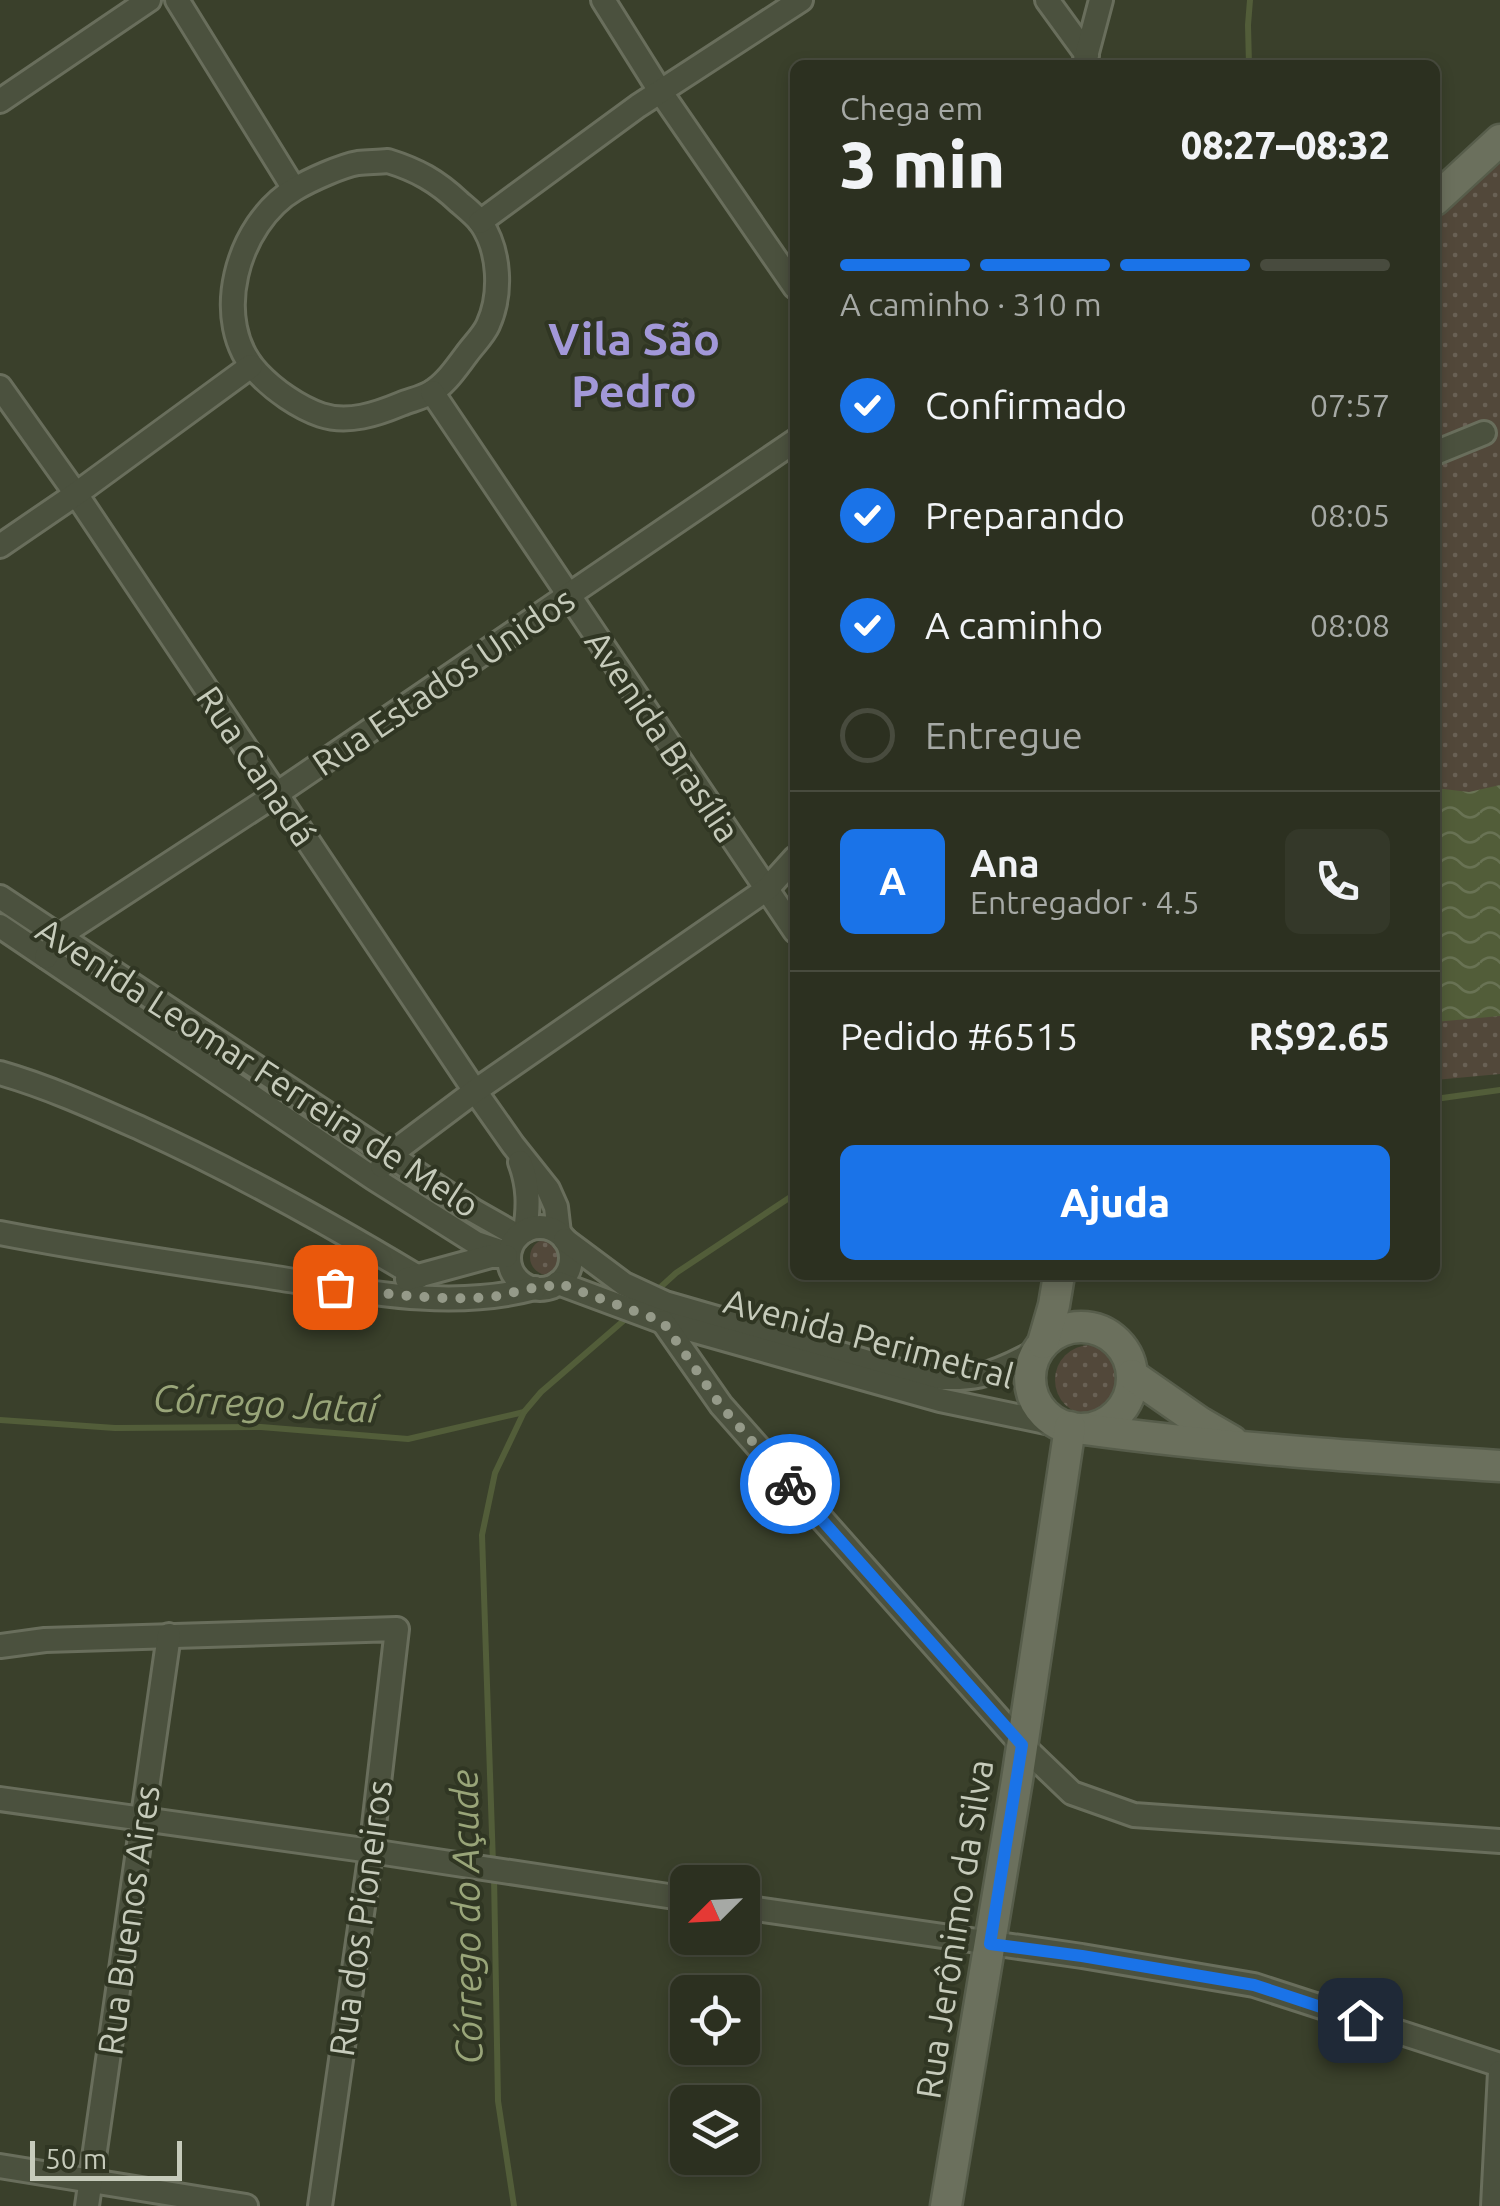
<!DOCTYPE html>
<html lang="pt">
<meta charset="utf-8">
<style>
:root{--surface:#2c3020;--page:#343829;--text:#f1f3f6;--muted:#a6a9a5;--line:#484b3e;--accent:#1a73e8}
body{margin:0;font-family:Ubuntu,sans-serif;background:var(--page);color:var(--text);height:100vh;display:flex;flex-direction:column;font-size:38px;white-space:nowrap}
*{box-sizing:border-box;margin:0}
p{font-size:32px;color:var(--muted)}
.icon{flex:none;width:55px;height:55px;fill:none;stroke:currentColor;stroke-width:2;stroke-linecap:round;stroke-linejoin:round}
.map{position:relative;flex:1;overflow:hidden}
.panel{position:absolute;left:790px;top:60px;width:650px;height:1220px;display:flex;flex-direction:column;background:var(--surface);border-radius:15px;box-shadow:0 5px 15px #0003,0 0 0 2px var(--line)}
.panel>*{flex:none}
.needle{width:65px;rotate:246deg}
.buttons{position:absolute;left:670px;top:1865px;display:grid;gap:20px}
.buttons a{display:grid;place-items:center;width:90px;height:90px;border-radius:15px;background:var(--surface);box-shadow:0 5px 15px #0003,0 0 0 2px var(--line);font-size:50px}
.scale{position:absolute;left:30px;bottom:25px;width:152px;box-sizing:border-box;padding-left:10px;border:5px solid #c6cbbb;border-top:0;font-size:28px;line-height:35px;white-space:nowrap;color:#c6cbbb;-webkit-text-stroke:8px #303623;paint-order:stroke}
.pin{position:absolute;display:grid;place-items:center;width:85px;height:85px;color:#fff;margin:-42px;border-radius:20px;box-shadow:0 5px 15px #0006}
.courier{position:absolute;display:grid;place-items:center;width:100px;height:100px;margin:-50px;border:8px solid #1a73e8;border-radius:50%;background:#fff;color:#222;box-shadow:0 2px 12px #0007}
.headline em{font-style:normal;font-weight:800}
.headline div{display:flex;flex-direction:column-reverse}
.headline{display:flex;align-items:center;justify-content:space-between;height:170px;padding:0 50px}
h1{font-size:65px;font-weight:800;line-height:75px}
.bar{display:grid;grid-template-columns:repeat(4,1fr);gap:15px 10px;align-content:center;height:120px;padding:0 50px}
.bar i{height:12px;border-radius:8px;background:var(--line)}
.bar .selected{background:var(--accent)}
.bar p{grid-column:span 4}
.line{display:flex;align-items:center;gap:25px;padding:0 50px;border-top:2px solid var(--line)}
.line div{flex:1}
.round{display:grid;place-items:center;flex:none;width:105px;height:105px;border-radius:15px;background:var(--page)}
ol{padding:0 50px;list-style:none}
li{display:flex;align-items:center;gap:30px;height:110px}
li p{margin-inline-start:auto}
li .icon{padding:10px;border-radius:50%;background:var(--accent);color:#fff;stroke-width:4}
li:last-child{color:var(--muted)}
li i{width:55px;height:55px;border:5px solid var(--line);border-radius:50%}
.cta{display:flex;gap:20px;margin-top:auto;padding:20px 50px}
.cta a{flex:1;height:115px;border-radius:15px;background:var(--accent);color:#fff;font-size:40px;font-weight:800;line-height:115px;text-align:center}
.map>svg:first-child{display:block}
.park{fill:url(#park-dots)}
.water{fill:url(#water-waves)}
.lines{fill:none;stroke-linecap:round;stroke-linejoin:round}
.stream{stroke:#525d39;stroke-width:6}
.minor-casing{stroke:#696e5c;stroke-width:28}
.major-casing{stroke:#575d4b;stroke-width:35}
.minor{stroke:#4b513e;stroke-width:22}
.major{stroke:#6b705d;stroke-width:30}
.done{stroke:#959a89;stroke-width:10;stroke-dasharray:0 18}
.route{stroke:#1a73e8;stroke-width:12}
.labels{text-anchor:middle;dominant-baseline:central;stroke-width:8;stroke-linejoin:round;paint-order:stroke}
.street-label{font-size:35px;fill:#c6cbbb;stroke:#303623}
.water-label{font-size:38px;font-style:italic;fill:#99a579;stroke:#303623}
.district-label{font-size:45px;font-weight:bold;fill:#a298d8;stroke:#303623}
</style>
<div class="map">
<svg width="1500" height="2206" viewBox="0 0 1500 2206">
<defs>
<pattern id="park-dots" width="8" height="8" patternUnits="userSpaceOnUse" patternTransform="scale(2.5)"><rect width="8" height="8" fill="#52483a"/><path d="M2 2h.1M6 6h.1" fill="none" stroke="#696155" stroke-width="1.8" stroke-linecap="round"/></pattern>
<pattern id="water-waves" width="16" height="10" patternUnits="userSpaceOnUse" patternTransform="scale(2.5)"><rect width="16" height="10" fill="#525d39"/><path d="M0 5q4-4 8 0t8 0" fill="none" stroke="#697354"/></pattern>
</defs>
<rect width="100%" height="100%" fill="#3a402b"/>
<g class="park">
<polygon points="1500,159 1500,1074 1435,1080 1435,216"/>
<circle cx="548" cy="1257" r="18"/>
<circle cx="1090" cy="1380" r="35"/>
</g>
<polygon class="water" points="1500,785 1500,1016 1435,1022 1435,788 1469,792"/>
<g class="lines">
<g class="stream">
<polyline points="1249,65 1248,25 1250,0"/>
<polyline points="1435,1099 1500,1090"/>
<polyline points="653,1294 676,1273 795,1194"/>
<polyline points="0,1420 115,1428 261,1427 408,1439 524,1412"/>
<polyline points="493,1864 482,1535 495,1473 524,1412 541,1392 629,1316"/>
<polyline points="494,1876 498,2101 514,2206"/>
</g>
<defs>
<g id="minor">
<polyline points="177,0 294,189"/>
<polyline points="603,0 660,91 795,287"/>
<polyline points="1047,0 1087,55"/>
<polyline points="1084,64 1101,0"/>
<polyline points="0,101 149,0"/>
<path d="M388,161C417,170 437,181 459,202C466,208 475,215 481,223C500,251 502,294 488,325C483,336 473,345 466,355C456,368 445,385 430,393C421,398 411,400 401,404C377,414 348,424 321,415C298,407 274,390 258,373C209,322 237,223 295,189C310,180 341,166 358,163C368,162 378,162 388,161Z"/>
<polyline points="480,222 638,106 801,0"/>
<polyline points="0,387 76,494 475,1091 513,1145 548,1189 556,1207 559,1233"/>
<polyline points="432,392 795,931"/>
<polyline points="1435,453 1484,433"/>
<polyline points="0,546 76,494 251,366"/>
<polyline points="0,897 474,1211 518,1236"/>
<polyline points="0,926 373,1178 476,1243 509,1254"/>
<polyline points="46,957 59,936 275,795 795,441"/>
<path d="M0,1073C49,1087 95,1108 142,1129C237,1172 328,1223 418,1277"/>
<path d="M520,1162C529,1186 529,1206 525,1231"/>
<polyline points="382,1166 391,1154 475,1091 767,889 795,858"/>
<circle cx="540" cy="1258" r="31"/>
<path d="M0,1233C87,1250 175,1263 263,1276C351,1289 446,1312 535,1288"/>
<path d="M565,1240L624,1284L665,1303L917,1376C971,1382 990,1377 1037,1351"/>
<polyline points="407,1279 491,1256 506,1256"/>
<polyline points="558,1283 663,1322 940,1400 1065,1426"/>
<polyline points="663,1322 721,1405 1022,1745 1072,1793 1134,1815 1500,1841"/>
<polyline points="0,1646 45,1640 397,1629 371,1851 320,2206"/>
<polyline points="0,1799 371,1851 688,1899"/>
<polyline points="742,1907 1082,1956 1254,1985 1500,2065"/>
<polyline points="0,2166 246,2206"/>
<polyline points="87,2206 169,1635"/>
<polyline points="1493,2206 1500,2072"/>
</g>
<g id="major">
<polyline points="1435,200 1500,140"/>
<circle cx="1081" cy="1378" r="51"/>
<polyline points="1043,1343 1054,1305 1059,1275"/>
<polyline points="1132,1375 1201,1423 1232,1441"/>
<path d="M1084,1429C1222,1448 1361,1457 1500,1466"/>
<polyline points="946,2206 1017,1780 1070,1427"/>
</g>
</defs>
<use href="#minor" class="minor-casing"/>
<use href="#major" class="major-casing"/>
<use href="#minor" class="minor"/>
<use href="#major" class="major"/>
</g>
<g class="lines">
<path class="done" d="M335,1287C386,1294 438,1301 490,1297C505,1296 520,1289 535,1288C544,1287 549,1287 558,1283L656,1319L663,1322L721,1406L790,1484"/>
<polyline class="route" points="790,1484 1022,1745 990,1944 1082,1956 1254,1985 1360,2020"/>
</g>
<g class="labels">
<g class="street-label">
<text transform="translate(443 681) rotate(-34)">Rua Estados Unidos</text>
<text transform="translate(663 736) rotate(56)">Avenida Brasília</text>
<text transform="translate(257 766) rotate(56)">Rua Canadá</text>
<text transform="translate(258 1067) rotate(33)">Avenida Leomar Ferreira de Melo</text>
<text transform="translate(869 1338) rotate(15)">Avenida Perimetral</text>
<text transform="translate(360 1918) rotate(-82)">Rua dos Pioneiros</text>
<text transform="translate(128 1920) rotate(-82)">Rua Buenos Aires</text>
<text transform="translate(954 1929) rotate(-81)">Rua Jerônimo da Silva</text>
</g>
<g class="water-label">
<text transform="translate(265 1403) rotate(3)">Córrego Jataí</text>
<text transform="translate(466 1917) rotate(-91)">Córrego do Açude</text>
</g>
<g class="district-label">
<text x="634" y="338">Vila São<tspan x="634" dy="52">Pedro</tspan></text>
</g>
</g>
</svg>
<div class="buttons">
<a><svg class="needle" viewBox="-14 -14 28 28"><path d="M0-13l5 13h-10z" fill="#e53935"/><path d="M0 13l5-13h-10z" fill="#a6a9a5"/></svg></a>
<a><svg class="icon" aria-label="locate" viewBox="0 0 24 24"><circle cx="12" cy="12" r="6"/><path d="M12 2v4M12 18v4M2 12h4M18 12h4"/></svg></a>
<a><svg class="icon" aria-label="layers" viewBox="0 0 24 24"><path d="M12 4l9 5-9 5-9-5zM3 14l9 5 9-5"/></svg></a>
</div>
<div class="scale">50 m</div>
<div class="pin" style="left:335px;top:1287px;background:#ea580c"><svg class="icon" aria-label="bag" viewBox="0 0 24 24"><path d="M5 8h14l-1 12H6zM9 8a3 3 0 0 1 6 0"/></svg></div>
<div class="pin" style="left:1360px;top:2020px;background:#1f2937"><svg class="icon" aria-label="home" viewBox="0 0 24 24"><path d="M3 11l9-7 9 7M6 9v11h12V9"/></svg></div>
<div class="courier" style="left:790px;top:1484px"><svg class="icon" aria-label="bike" viewBox="0 0 24 24"><circle cx="6" cy="16" r="4"/><circle cx="18" cy="16" r="4"/><path d="M6 16l4-8h5l3 8M10 8l3 8H6M13 5h3"/></svg></div>
<section class="panel">
<div class="headline"><div><h1>3 min</h1><p>Chega em</p></div><em>08:27–08:32</em></div>
<div class="bar"><i class="selected"></i><i class="selected"></i><i class="selected"></i><i></i><p>A caminho · 310 m</p></div>
<ol>
<li><svg class="icon" aria-label="check" viewBox="0 0 24 24"><path d="M5 12l5 5 9-10"/></svg>Confirmado<p>07:57</p></li>
<li><svg class="icon" aria-label="check" viewBox="0 0 24 24"><path d="M5 12l5 5 9-10"/></svg>Preparando<p>08:05</p></li>
<li><svg class="icon" aria-label="check" viewBox="0 0 24 24"><path d="M5 12l5 5 9-10"/></svg>A caminho<p>08:08</p></li>
<li><i></i>Entregue</li>
</ol>
<div class="line" style="height:180px"><b class="round" style="background:var(--accent);color:#fff">A</b><div><b>Ana</b><p>Entregador · 4.5</p></div><a class="round"><svg class="icon" aria-label="phone" viewBox="0 0 24 24"><path d="M5 4h4l2 5-3 2q2 4 5 5l2-3 5 2v4C11 20 4 13 5 4z"/></svg></a></div>
<div class="line" style="height:130px"><div>Pedido #6515</div><b>R$92.65</b></div>
<div class="cta"><a>Ajuda</a></div>
</section>
</div>
